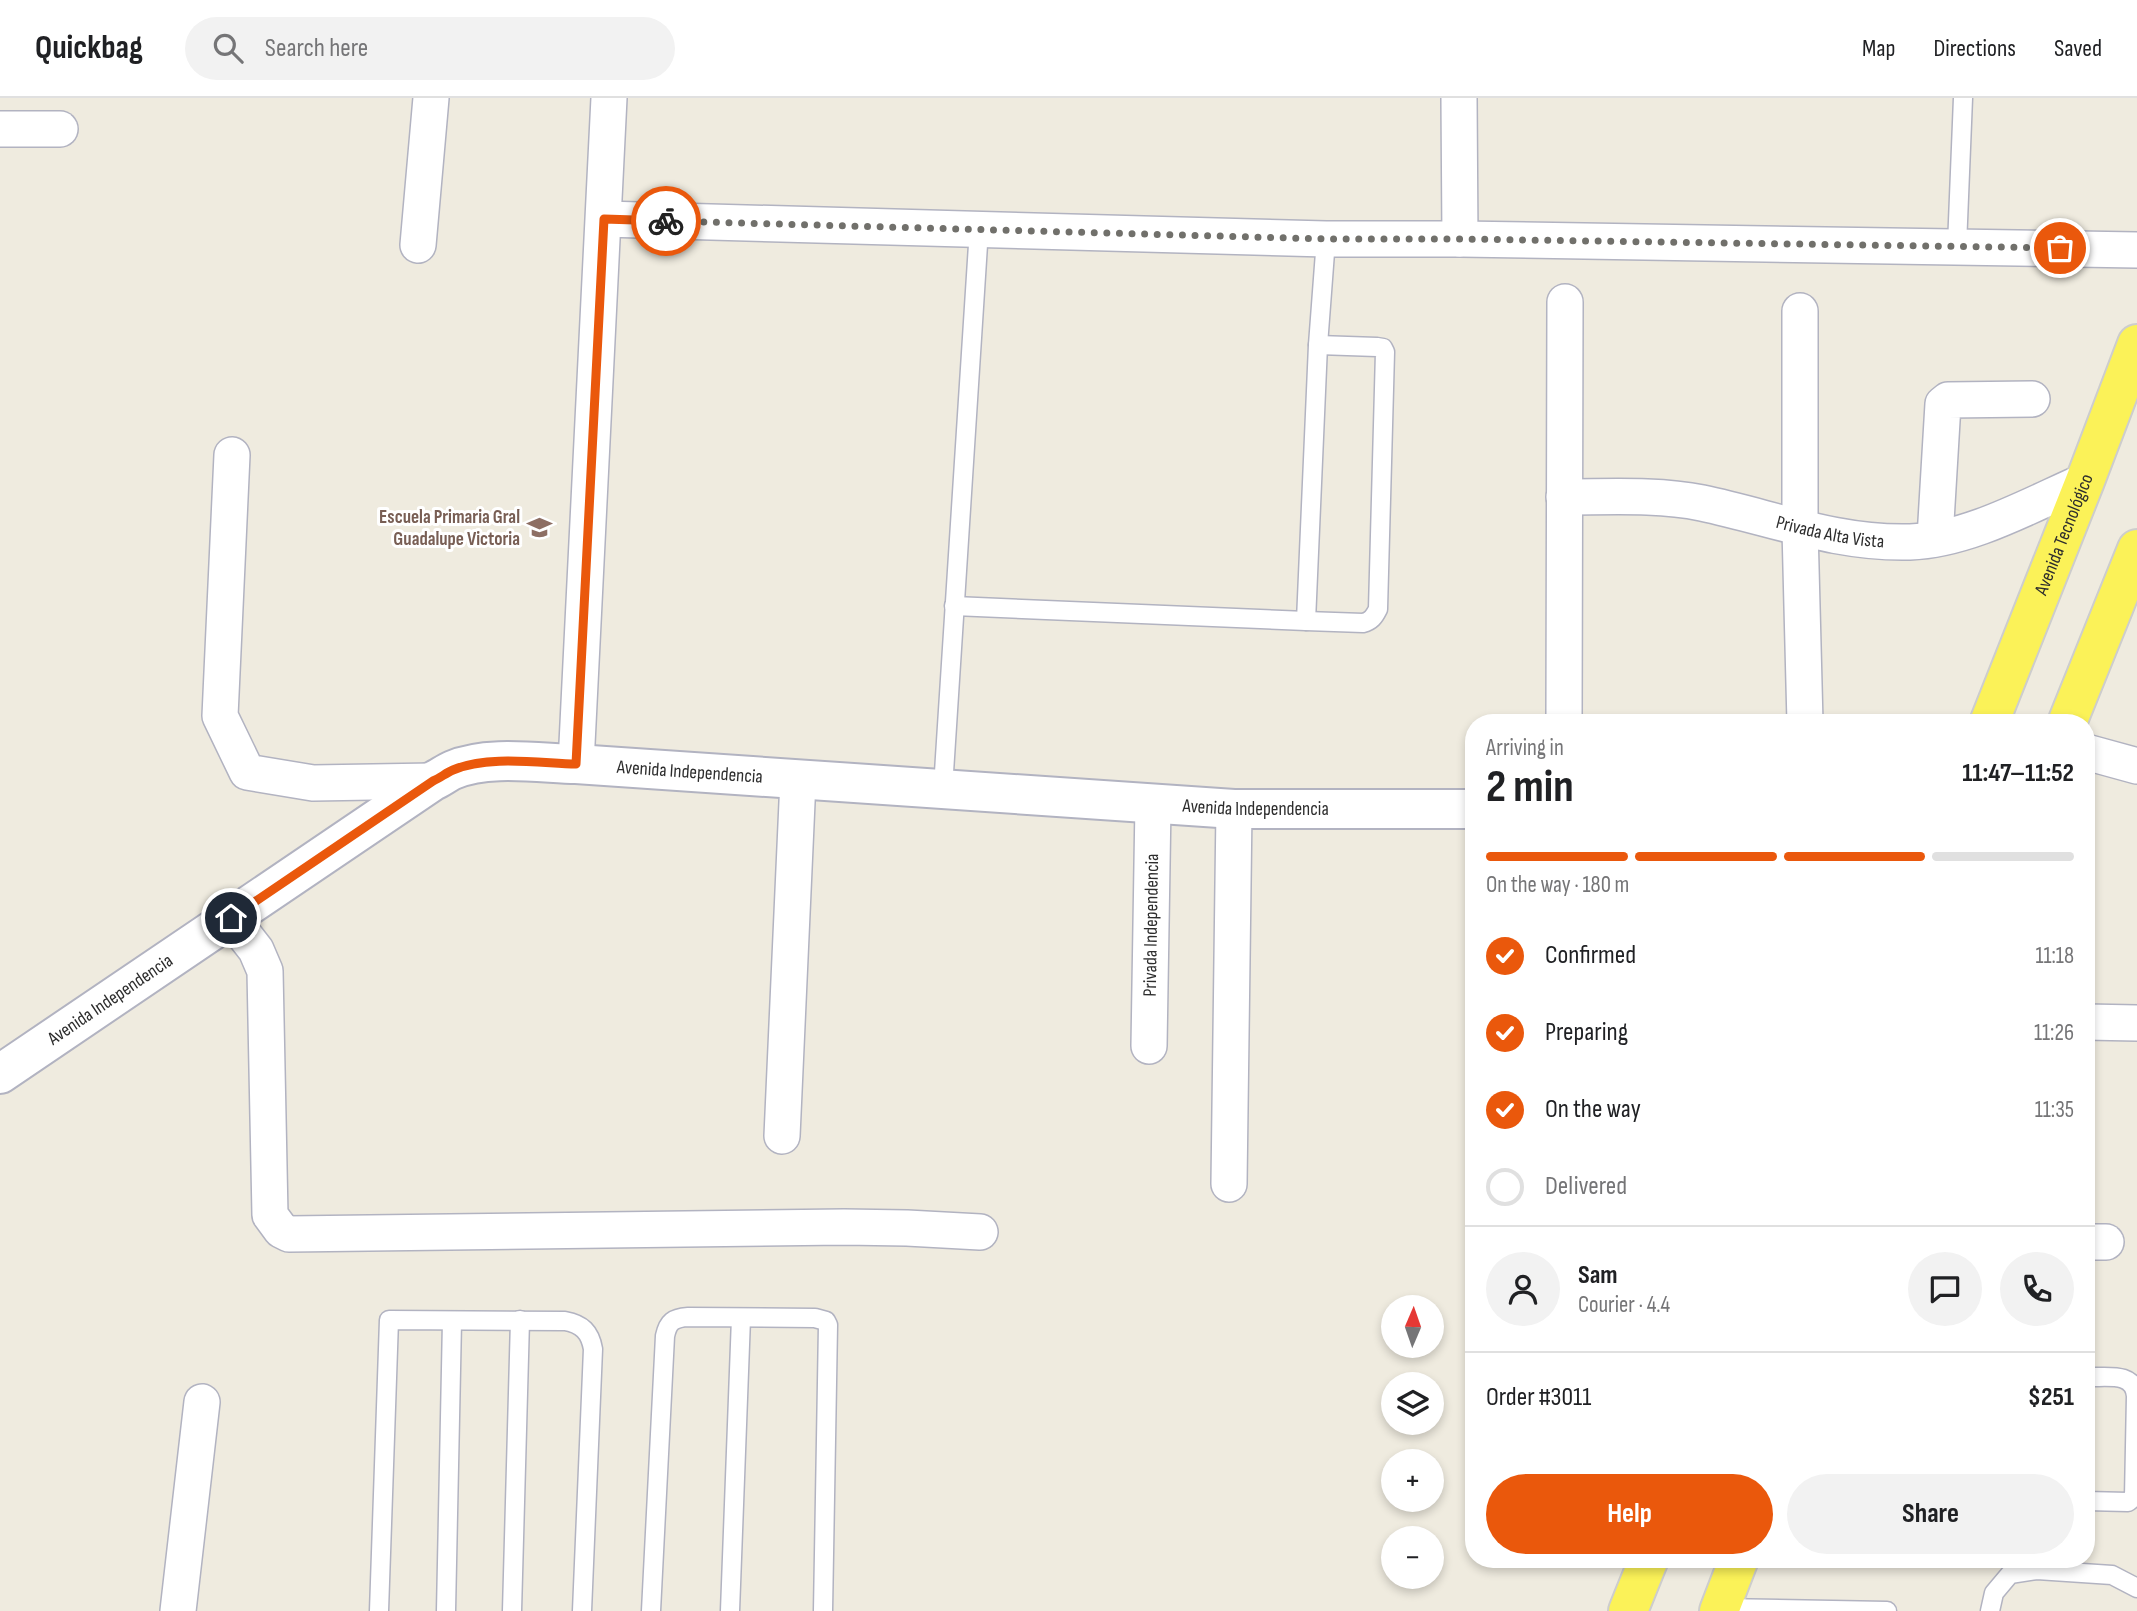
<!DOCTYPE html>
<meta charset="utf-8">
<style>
:root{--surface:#fff;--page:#f2f2f2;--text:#202124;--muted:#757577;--line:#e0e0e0;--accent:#ea580c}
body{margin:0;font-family:"Sofia Sans Condensed",sans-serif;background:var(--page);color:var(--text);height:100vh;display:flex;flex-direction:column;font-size:26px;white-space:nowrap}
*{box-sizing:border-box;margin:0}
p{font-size:23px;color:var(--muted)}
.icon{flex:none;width:38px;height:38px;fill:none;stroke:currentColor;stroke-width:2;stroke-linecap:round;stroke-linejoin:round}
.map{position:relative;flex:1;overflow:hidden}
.panel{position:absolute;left:1465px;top:616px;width:630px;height:854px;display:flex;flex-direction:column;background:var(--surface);border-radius:28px;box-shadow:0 4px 10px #0003}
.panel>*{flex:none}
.needle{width:46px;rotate:2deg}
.tools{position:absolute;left:1381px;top:1197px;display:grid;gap:14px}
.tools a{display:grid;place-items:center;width:63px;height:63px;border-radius:50%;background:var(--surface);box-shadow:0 4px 10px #0003;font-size:35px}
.pin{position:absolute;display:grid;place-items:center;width:60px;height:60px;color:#fff;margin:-30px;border:4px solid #fff;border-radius:50%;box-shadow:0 2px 7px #0007}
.courier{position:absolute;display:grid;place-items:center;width:70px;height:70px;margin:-35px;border:5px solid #ea580c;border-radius:50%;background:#fff;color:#222;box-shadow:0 2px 9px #0007}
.head em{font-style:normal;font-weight:700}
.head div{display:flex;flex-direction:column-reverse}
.head{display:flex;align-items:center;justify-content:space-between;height:119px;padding:0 21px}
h1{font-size:46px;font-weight:700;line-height:52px}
.bar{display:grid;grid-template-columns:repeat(4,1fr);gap:10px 7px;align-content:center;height:84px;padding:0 21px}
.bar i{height:9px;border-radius:5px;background:var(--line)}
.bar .on{background:var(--accent)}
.bar p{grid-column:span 4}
.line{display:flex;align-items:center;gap:18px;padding:0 21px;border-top:2px solid var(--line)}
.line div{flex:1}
.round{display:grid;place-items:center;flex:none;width:74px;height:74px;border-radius:37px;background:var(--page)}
ol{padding:0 21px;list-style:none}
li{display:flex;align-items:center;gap:21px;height:77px}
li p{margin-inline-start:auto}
li .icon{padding:7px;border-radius:50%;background:var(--accent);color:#fff;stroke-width:4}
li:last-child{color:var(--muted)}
li i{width:38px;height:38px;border:4px solid var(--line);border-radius:50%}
.cta{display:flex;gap:14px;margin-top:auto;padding:14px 21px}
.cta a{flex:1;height:80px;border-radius:42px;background:var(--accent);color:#fff;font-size:28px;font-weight:700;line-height:80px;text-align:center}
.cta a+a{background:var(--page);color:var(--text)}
header{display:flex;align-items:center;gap:42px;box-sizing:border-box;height:98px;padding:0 35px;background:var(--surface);border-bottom:2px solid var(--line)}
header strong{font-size:33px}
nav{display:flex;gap:38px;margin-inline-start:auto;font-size:24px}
.search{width:490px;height:63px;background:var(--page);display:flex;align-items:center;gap:18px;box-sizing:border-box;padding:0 24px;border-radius:38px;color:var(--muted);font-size:26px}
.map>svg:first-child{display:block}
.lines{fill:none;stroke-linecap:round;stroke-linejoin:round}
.lane-casing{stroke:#b2b3c1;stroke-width:21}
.street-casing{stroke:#b2b3c1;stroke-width:38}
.secondary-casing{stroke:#b2b3c1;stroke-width:42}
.primary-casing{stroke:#cdcdcd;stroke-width:42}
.lane{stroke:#fff;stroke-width:18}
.street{stroke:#fff;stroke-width:35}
.secondary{stroke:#fff;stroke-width:38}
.primary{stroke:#fbf258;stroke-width:38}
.done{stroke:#71706b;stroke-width:7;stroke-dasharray:0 12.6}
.route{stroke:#ea580c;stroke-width:9}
.labels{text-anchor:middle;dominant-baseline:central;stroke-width:6;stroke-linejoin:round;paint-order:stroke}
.education-label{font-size:19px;font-weight:bold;fill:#785e54;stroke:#fff;text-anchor:end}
.street-label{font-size:19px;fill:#2d2d2d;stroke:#fff}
</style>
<header>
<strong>Quickbag</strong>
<div class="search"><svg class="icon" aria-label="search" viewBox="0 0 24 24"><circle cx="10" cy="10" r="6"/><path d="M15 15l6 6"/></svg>Search here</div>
<nav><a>Map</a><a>Directions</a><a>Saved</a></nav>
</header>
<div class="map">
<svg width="2137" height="1513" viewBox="0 0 2137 1513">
<rect width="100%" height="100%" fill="#efebdf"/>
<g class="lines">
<defs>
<g id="lane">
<polyline points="1957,148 1963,0"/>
<path d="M954,508L1306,523L1363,525C1371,523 1374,519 1378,511L1385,254L1383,250L1377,249L1318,247"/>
<polyline points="1306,523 1318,247 1326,141"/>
<polyline points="943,690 979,131"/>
<path d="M2086,1279C2106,1280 2134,1273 2136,1298L2134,1399L2128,1404L2086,1403"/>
<polyline points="1720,1510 1887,1513"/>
<path d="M379,1513L389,1222L565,1223C582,1226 590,1234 593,1251L582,1513"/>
<polyline points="446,1513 452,1223"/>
<polyline points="512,1513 520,1222"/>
<path d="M651,1513L665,1238C668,1224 673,1220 688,1219L815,1220L826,1223L828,1227L823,1513"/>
<polyline points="730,1513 741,1220"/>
<polyline points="1990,1513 1994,1495 2010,1476 2037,1472 2112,1477 2137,1490"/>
</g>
<g id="street">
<polyline points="1459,0 1460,141"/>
<polyline points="0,31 60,31"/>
<polyline points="604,121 1326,141 1460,141 2137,152"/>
<polyline points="418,147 431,0"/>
<polyline points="1800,213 1800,431 1805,625"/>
<polyline points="232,357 220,618 247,674 313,685 433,683"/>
<path id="s1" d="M1564,399C1610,399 1657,396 1702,405C1773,420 1836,446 1910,444C1969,442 2032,406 2085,383"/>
<polyline points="1935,440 1943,306 1948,302 2032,301"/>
<polyline points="1564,625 1565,204"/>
<polyline points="2086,654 2137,668"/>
<polyline points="576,666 609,0"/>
<polyline points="231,820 256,852 265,873 270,1117 281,1132 289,1136 844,1129 907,1130 980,1134"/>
<polyline points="2086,924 2137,925"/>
<path id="s2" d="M1149,948L1153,706"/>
<polyline points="782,1038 798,682"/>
<polyline points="1229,1086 1234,711"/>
<polyline points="2086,1144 2106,1144"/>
<polyline points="178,1513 202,1304"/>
</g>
<g id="secondary">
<path id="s3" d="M0,976L433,683C440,680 446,675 453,672C487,657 539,665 576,666L1234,711H1474"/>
</g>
<g id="primary">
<path id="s4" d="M1989,625L2085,383L2137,246"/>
<polyline points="2067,625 2137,451"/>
<polyline points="1628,1513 1649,1461"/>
<polyline points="1719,1513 1739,1461"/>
</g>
</defs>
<use href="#lane" class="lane-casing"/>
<use href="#street" class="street-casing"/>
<use href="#secondary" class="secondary-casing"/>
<use href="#primary" class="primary-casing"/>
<use href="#lane" class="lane"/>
<use href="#street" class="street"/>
<use href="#secondary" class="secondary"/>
<use href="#primary" class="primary"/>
</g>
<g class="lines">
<polyline class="done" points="666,123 1326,141 1460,141 2060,150"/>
<path class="route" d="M231,820L433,683C440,680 446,675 453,672C487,657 539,665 576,666L604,121L666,123"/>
</g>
<defs>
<symbol id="school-bare" viewBox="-9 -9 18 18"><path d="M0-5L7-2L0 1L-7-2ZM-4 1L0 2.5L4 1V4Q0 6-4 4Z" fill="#8d6e63" stroke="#fff" stroke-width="2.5" paint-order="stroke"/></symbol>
</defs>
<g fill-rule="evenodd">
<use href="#school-bare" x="522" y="412" width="35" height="35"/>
</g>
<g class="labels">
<g class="education-label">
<text x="520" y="419">Escuela Primaria Gral<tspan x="520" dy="22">Guadalupe Victoria</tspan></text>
</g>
<g class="street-label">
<text stroke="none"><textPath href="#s1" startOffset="270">Privada Alta Vista</textPath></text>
<text stroke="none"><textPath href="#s4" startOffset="203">Avenida Tecnológico</textPath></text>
<text stroke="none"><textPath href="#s3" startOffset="784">Avenida Independencia</textPath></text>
<text stroke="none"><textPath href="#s3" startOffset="1351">Avenida Independencia</textPath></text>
<text stroke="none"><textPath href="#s2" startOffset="121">Privada Independencia</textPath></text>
<text stroke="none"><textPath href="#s3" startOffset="133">Avenida Independencia</textPath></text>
</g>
</g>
</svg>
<div class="tools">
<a><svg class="needle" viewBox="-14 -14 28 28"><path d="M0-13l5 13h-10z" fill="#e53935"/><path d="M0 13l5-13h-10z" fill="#757577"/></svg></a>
<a><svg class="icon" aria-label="layers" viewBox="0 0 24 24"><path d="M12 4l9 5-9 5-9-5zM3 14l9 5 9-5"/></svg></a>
<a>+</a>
<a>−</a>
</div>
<div class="pin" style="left:2060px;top:150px;background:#ea580c"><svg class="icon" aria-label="bag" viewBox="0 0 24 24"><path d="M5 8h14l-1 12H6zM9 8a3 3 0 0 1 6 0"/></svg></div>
<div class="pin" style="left:231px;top:820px;background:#1f2937"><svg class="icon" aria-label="home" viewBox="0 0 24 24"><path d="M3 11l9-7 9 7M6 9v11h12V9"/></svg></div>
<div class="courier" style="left:666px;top:123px"><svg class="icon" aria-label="bike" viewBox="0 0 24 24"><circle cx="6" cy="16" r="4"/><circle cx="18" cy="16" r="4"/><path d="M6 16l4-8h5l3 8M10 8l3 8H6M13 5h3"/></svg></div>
<section class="panel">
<div class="head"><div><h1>2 min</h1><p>Arriving in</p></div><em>11:47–11:52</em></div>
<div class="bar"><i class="on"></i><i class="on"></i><i class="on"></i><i></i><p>On the way · 180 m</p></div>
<ol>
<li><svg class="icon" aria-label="check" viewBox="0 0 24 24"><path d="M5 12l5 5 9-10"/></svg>Confirmed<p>11:18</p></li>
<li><svg class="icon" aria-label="check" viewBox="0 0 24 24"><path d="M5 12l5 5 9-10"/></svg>Preparing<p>11:26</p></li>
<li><svg class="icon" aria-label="check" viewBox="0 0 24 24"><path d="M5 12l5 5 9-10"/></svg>On the way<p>11:35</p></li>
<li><i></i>Delivered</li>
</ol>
<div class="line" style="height:126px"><a class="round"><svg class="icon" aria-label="person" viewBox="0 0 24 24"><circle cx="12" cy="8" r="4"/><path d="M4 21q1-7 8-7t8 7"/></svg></a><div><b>Sam</b><p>Courier · 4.4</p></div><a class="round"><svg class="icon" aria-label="chat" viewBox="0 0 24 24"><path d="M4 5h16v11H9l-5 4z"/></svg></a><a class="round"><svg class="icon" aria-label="phone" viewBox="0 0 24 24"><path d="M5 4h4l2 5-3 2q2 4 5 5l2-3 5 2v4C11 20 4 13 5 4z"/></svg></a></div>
<div class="line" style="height:91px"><div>Order #3011</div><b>$251</b></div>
<div class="cta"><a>Help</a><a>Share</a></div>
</section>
</div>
